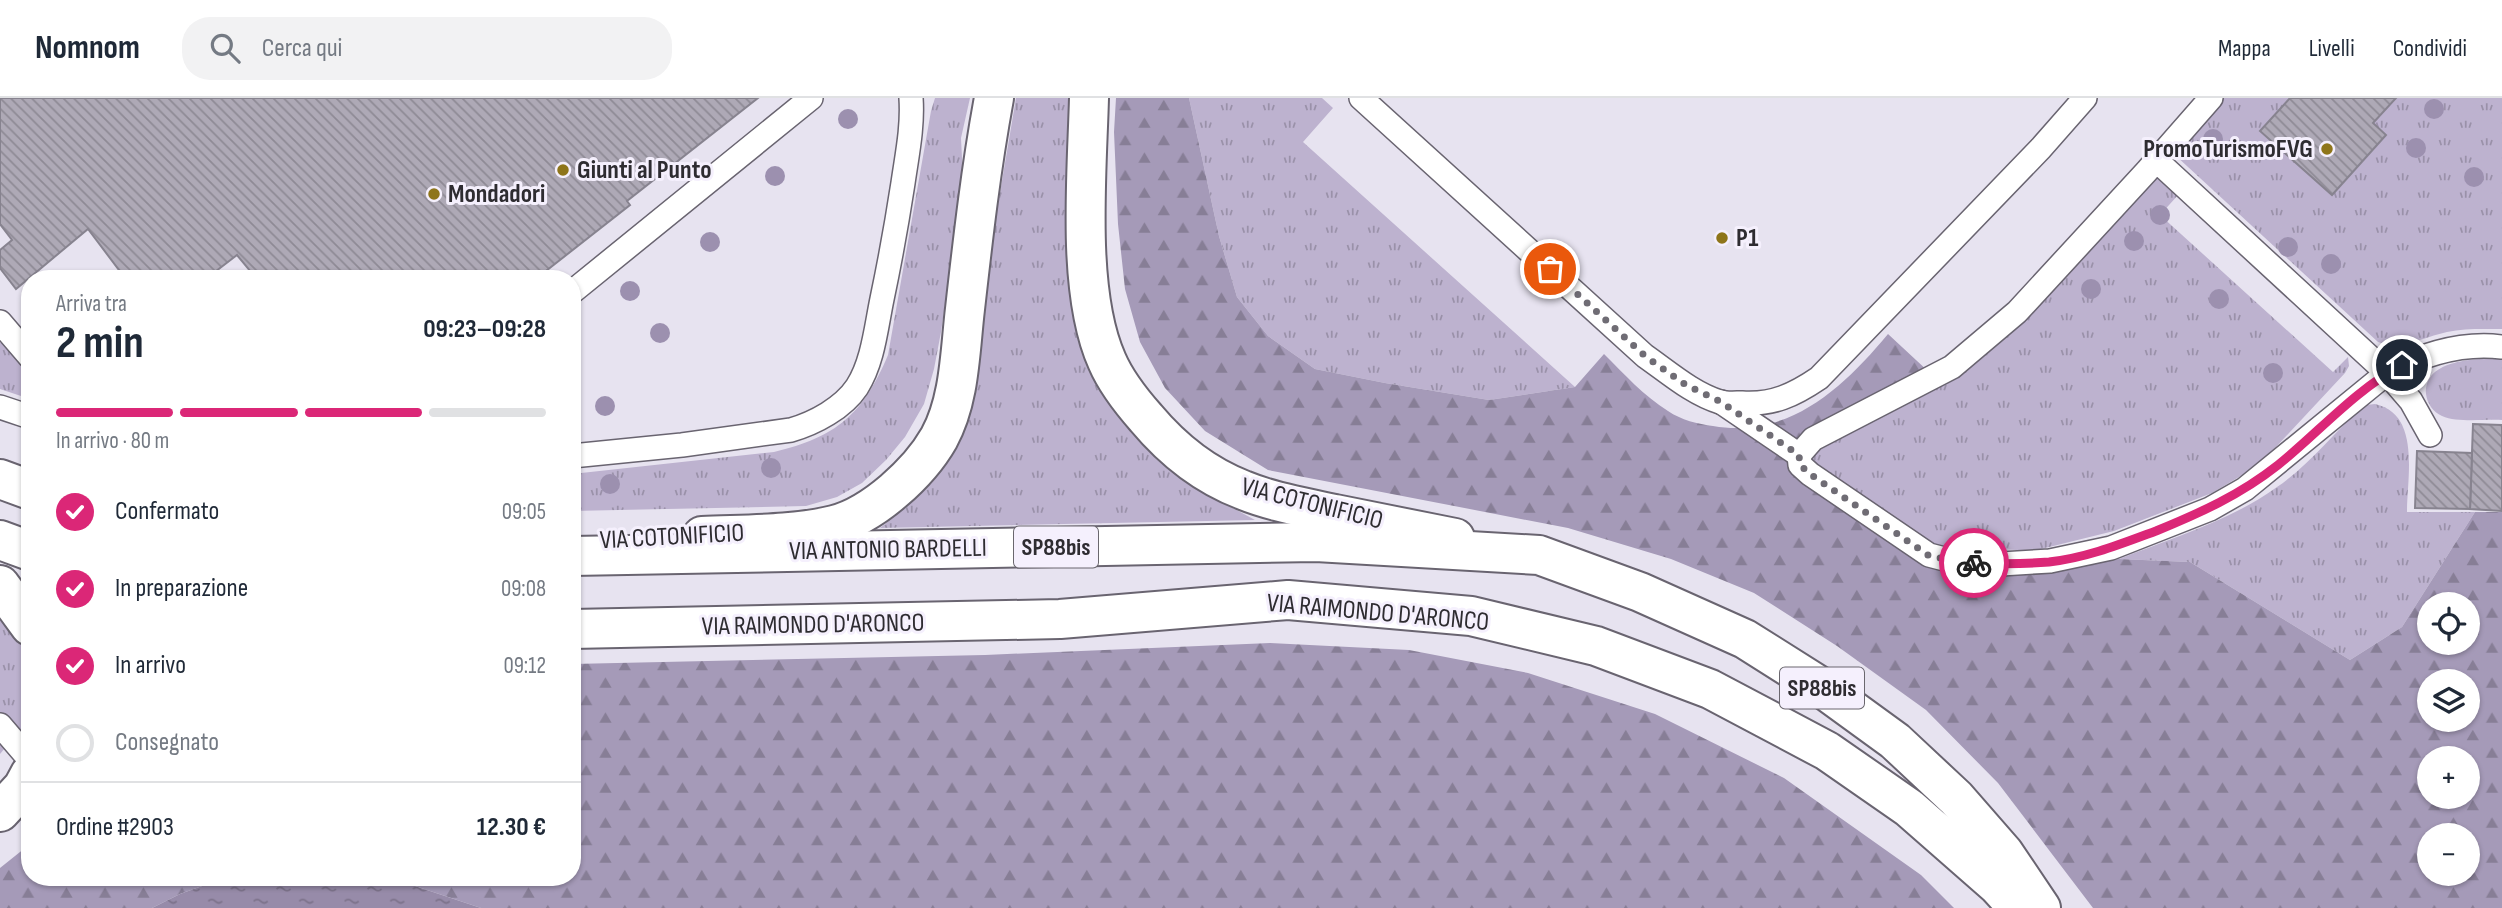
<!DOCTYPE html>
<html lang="it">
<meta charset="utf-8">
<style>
:root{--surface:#fff;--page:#f2f2f3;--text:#1f2937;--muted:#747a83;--line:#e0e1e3;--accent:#db2777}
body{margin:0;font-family:"Sofia Sans Condensed",sans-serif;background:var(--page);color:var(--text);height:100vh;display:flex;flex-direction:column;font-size:26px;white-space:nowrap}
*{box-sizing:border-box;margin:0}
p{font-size:23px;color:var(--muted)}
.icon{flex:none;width:38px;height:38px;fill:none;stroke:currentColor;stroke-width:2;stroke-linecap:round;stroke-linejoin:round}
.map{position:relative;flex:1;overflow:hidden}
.sheet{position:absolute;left:21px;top:172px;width:560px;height:616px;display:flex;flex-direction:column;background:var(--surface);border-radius:28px;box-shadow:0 2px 5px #0004}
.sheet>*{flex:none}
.tools{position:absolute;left:2417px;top:494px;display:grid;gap:14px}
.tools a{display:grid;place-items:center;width:63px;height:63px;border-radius:50%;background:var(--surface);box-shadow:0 2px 5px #0004;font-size:35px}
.pin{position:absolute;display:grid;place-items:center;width:60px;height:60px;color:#fff;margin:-30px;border:4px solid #fff;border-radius:50%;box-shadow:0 2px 7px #0007}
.courier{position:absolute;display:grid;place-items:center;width:70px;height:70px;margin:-35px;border:5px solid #db2777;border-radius:50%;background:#fff;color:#222;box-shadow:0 2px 9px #0007}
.overview em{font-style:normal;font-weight:700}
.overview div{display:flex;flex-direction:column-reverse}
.overview{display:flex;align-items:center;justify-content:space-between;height:119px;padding:0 35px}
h1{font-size:46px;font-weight:700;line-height:52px}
.bar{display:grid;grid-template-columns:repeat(4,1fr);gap:10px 7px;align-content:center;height:84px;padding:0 35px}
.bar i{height:9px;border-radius:5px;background:var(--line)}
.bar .current{background:var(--accent)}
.bar p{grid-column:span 4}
.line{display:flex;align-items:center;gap:18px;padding:0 35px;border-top:2px solid var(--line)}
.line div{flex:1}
ol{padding:0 35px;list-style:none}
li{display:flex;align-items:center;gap:21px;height:77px}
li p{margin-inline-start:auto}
li .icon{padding:7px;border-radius:50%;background:var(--accent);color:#fff;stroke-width:4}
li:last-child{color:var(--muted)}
li i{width:38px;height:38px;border:4px solid var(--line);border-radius:50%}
header{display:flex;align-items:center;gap:42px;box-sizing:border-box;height:98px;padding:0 35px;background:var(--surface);border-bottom:2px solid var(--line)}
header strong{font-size:33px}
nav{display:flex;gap:38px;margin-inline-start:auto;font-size:24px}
.search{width:490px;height:63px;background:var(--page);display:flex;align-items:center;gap:18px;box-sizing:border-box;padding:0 24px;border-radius:28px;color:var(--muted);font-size:26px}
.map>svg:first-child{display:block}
.grass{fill:url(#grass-tufts)}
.forest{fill:url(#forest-firs);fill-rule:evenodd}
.water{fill:url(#water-ripples)}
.building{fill:url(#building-back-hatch);stroke:#87838f;stroke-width:2}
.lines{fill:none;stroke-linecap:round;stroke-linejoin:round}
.service-casing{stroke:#696470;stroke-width:26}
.tertiary-casing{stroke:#696470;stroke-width:42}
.primary-casing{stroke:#696470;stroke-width:42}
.service{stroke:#fff;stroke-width:23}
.tertiary{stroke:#fff;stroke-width:38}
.primary{stroke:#fff;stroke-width:38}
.tree{fill:#9c90af}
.done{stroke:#6f6c74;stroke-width:7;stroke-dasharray:0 12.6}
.route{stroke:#db2777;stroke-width:9}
.poi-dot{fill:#8e751a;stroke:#f5f0fd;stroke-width:2.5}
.labels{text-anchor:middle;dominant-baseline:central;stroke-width:6;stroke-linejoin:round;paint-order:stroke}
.shield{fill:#f5f0fd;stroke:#6a676e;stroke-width:2}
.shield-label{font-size:24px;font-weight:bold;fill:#2e2c31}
.poi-label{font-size:26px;font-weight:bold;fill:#2e2c31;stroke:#f5f0fd;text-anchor:start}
.street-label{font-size:26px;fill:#2e2c31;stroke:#f5f0fd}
</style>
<header>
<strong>Nomnom</strong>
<div class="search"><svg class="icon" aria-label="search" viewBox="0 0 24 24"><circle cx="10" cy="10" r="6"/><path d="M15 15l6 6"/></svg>Cerca qui</div>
<nav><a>Mappa</a><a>Livelli</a><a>Condividi</a></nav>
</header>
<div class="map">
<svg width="2502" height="810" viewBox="0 0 2502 810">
<defs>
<pattern id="grass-tufts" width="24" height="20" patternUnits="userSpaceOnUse" patternTransform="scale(1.75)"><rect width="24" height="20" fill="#bdb2cf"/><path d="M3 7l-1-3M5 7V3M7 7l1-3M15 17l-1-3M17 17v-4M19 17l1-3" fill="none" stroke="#9a91a9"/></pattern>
<pattern id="forest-firs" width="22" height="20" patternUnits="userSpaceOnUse" patternTransform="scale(1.75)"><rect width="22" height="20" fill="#a59ab8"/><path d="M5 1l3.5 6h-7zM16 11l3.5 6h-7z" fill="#877e96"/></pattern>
<pattern id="water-ripples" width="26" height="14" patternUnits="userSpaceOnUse" patternTransform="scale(1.75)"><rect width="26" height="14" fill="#978ba9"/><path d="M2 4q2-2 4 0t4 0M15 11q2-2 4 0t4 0" fill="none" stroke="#7c728a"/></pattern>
<pattern id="building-back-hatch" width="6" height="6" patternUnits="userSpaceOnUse" patternTransform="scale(1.75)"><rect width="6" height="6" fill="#aea9b6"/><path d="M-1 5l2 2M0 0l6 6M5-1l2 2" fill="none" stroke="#8e8a95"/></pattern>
</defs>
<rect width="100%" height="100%" fill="#e7e3f0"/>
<g class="grass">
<path d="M935,0H970L961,40L963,80L941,234L934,271L924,306L905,339L886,362L862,385L837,399L806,408L572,413V376L774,354C837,339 863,316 888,257L931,13Z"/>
<path d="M1016,0H1073L1070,191L1085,260L1101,292L1124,325L1155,358L1185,384L1255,422L880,430C914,403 946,375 963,333C983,282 982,219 989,164C997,109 1007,55 1016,0Z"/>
<polygon points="1189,0 1322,0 1333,10 1303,44 1575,289 1489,302 1385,285 1315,271 1268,238 1237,199 1219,138"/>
<path d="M2224,0H2502V231C2484,231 2465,230 2447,234C2424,239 2402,252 2378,244L2175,57Z"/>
<polygon points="2155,75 2179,96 2160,117 2333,274 2348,259 2349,268 2345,275 2275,350 2244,376 2212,395 2114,433 2033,453 1930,447 1811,369 1806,359 1818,347 1959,274"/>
<polygon points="3,243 30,273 30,301 0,291 0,245"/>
<path d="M2502,260V322C2484,321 2458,325 2442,318C2433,314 2427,305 2426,296C2424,260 2478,261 2502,260Z"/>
<path d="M2375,306C2421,316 2407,379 2407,414H2475L2402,529L2350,562L2190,464L2119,461C2172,440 2230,423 2277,389C2308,368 2333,336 2360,311L2366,307Z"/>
<polygon points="0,510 13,527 30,567 30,620 0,656"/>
</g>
<g class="forest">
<path d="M1116,0H1189L1219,138L1237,199L1268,238L1315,271L1385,285L1489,302L1575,289L1604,256C1624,276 1644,298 1668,313C1681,322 1698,326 1713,328C1789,341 1843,290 1888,236L1930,275L1789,359L1930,468L2047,475L2119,461L2190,464L2350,562L2402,529L2475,414H2502V810H2093L1998,685L1926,612L1837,548L1754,495L1671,461L1568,430L1268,372L1205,333L1165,290L1140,244L1125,191L1118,126L1114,34ZM2429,506H2468V544H2429ZM2429,583H2468V621H2429ZM2429,660H2468V698H2429ZM2429,737H2468V775H2429Z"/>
<polygon points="1270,545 1409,552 1528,575 1655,616 1784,680 1921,777 1954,810 481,810 391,780 380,779 572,779 572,566 985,557"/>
<polygon points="30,746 30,779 227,779 180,796 152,810 0,810 0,770"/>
</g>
<polygon class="water" points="227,779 391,780 481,810 152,810 180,796"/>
<g class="building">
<polygon points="0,0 758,0 627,103 630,107 537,180 256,180 237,157 207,180 125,180 88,131 16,191 0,170 0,152 12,142 0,126"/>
<polygon points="2290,0 2396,0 2373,25 2386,37 2332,97 2260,33"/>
<polygon points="2473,326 2502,327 2502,413 2470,411"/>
<polygon points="2417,353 2472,355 2470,411 2415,410"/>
</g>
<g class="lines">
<defs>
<g id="service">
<path d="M1361,0L1645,258C1668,274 1693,296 1720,304C1727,306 1736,305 1742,305C1773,307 1794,297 1819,280L2041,50L2085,0"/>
<polyline points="2156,62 2387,275 2245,391 2210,411 2111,450 2050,463 2001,466 1956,464 1929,457 1810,376 1800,367 1799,357 1813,341 1952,269 2017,214 2147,73 2211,0"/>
<polyline points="572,194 811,0"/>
<polyline points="0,224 30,259"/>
<polyline points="1721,304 1799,357"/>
<polyline points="0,309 30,319"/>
<path d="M2430,337L2411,303L2387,275C2423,256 2462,244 2502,249"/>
<path d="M572,358L682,347L791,332C815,325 843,310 857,289C873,264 876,230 882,201C890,163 897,124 903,85C907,57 913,29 911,0"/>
<polyline points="0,627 30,662"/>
</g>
<g id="tertiary">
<path d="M1089,0C1087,76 1076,194 1107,263C1116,284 1131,303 1146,320C1172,351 1204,377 1243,392C1272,404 1304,409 1335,416C1375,424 1415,432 1455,440"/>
<path d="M702,438C743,436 794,437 834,427C873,417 919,375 939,340C960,302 960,253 965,211C973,140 981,70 994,0"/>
<polyline points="0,487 30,528"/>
<polyline points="0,714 23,689 30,676"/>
</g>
<g id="primary">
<polyline points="0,381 30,392"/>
<polyline points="0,442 30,453"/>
<polyline points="572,458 1316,444 1539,457 1640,494 1745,541 1818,587 1895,643 1956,700 2004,755 2041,810"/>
<polyline points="572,531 1060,521 1288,502 1471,518 1596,548 1710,591 1827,653 1909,710 1998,788 2018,810"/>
</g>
</defs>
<use href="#service" class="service-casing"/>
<use href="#tertiary" class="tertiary-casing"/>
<use href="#primary" class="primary-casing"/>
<use href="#service" class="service"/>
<use href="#tertiary" class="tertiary"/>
<use href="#primary" class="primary"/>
</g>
<g class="tree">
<circle cx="2434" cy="11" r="10"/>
<circle cx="848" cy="21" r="10"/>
<circle cx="2213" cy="41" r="10"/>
<circle cx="2416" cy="50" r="10"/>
<circle cx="775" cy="78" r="10"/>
<circle cx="2474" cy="79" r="10"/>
<circle cx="2160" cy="117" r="10"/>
<circle cx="2134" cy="143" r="10"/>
<circle cx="710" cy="144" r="10"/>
<circle cx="2288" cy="149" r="10"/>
<circle cx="2331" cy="166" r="10"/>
<circle cx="2091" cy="191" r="10"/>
<circle cx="630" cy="193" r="10"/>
<circle cx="2219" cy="201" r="10"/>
<circle cx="660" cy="235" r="10"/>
<circle cx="2273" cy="275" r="10"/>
<circle cx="605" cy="308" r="10"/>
<circle cx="771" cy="370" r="10"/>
<circle cx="610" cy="386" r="10"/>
</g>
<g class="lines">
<polyline class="done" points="1550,171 1645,258 1686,287 1721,304 1799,357 1800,367 1810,376 1928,457 1956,464 1974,465"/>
<path class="route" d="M1974,465C1999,466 2024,466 2049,464C2086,460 2121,446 2156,433C2200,415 2240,397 2278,367C2319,334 2355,292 2402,267"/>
</g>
<g class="poi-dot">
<circle cx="2327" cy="51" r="7"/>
<circle cx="563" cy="72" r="7"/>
<circle cx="434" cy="96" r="7"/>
<circle cx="1722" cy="140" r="7"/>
</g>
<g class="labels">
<g class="shield">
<rect x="1014" y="428.5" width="84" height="41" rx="5"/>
<rect x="1780" y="569.5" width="84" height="41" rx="5"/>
</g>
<g class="shield-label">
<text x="1056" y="449">SP88bis</text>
<text x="1822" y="590">SP88bis</text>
</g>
<g class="poi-label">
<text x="2313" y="51" text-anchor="end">PromoTurismoFVG</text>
<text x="577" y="72">Giunti al Punto</text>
<text x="448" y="96">Mondadori</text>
<text x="1736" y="140">P1</text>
</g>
<g class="street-label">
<text transform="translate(1312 406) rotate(14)">VIA COTONIFICIO</text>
<text transform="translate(672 439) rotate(-3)">VIA COTONIFICIO</text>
<text transform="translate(888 452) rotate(-1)">VIA ANTONIO BARDELLI</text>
<text transform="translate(1378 515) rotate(5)">VIA RAIMONDO D'ARONCO</text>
<text transform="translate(813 527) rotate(-1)">VIA RAIMONDO D'ARONCO</text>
</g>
</g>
</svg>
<div class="tools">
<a><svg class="icon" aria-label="locate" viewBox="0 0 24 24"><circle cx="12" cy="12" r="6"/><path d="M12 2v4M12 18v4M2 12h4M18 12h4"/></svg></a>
<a><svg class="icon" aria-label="layers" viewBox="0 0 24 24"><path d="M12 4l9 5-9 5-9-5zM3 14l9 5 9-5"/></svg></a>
<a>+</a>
<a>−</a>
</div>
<div class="pin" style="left:1550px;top:171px;background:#ea580c"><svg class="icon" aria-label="bag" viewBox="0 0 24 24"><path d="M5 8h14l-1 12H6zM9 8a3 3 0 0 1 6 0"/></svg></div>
<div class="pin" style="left:2402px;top:267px;background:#1f2937"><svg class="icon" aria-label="home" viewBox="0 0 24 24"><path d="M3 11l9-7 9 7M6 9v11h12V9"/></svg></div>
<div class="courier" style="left:1974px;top:465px"><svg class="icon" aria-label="bike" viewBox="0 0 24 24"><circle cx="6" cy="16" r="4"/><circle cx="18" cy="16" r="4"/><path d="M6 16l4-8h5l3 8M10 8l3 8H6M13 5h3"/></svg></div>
<section class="sheet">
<div class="overview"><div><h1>2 min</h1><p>Arriva tra</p></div><em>09:23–09:28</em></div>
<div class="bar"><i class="current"></i><i class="current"></i><i class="current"></i><i></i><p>In arrivo · 80 m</p></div>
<ol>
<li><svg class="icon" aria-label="check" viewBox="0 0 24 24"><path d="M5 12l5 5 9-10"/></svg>Confermato<p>09:05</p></li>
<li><svg class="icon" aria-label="check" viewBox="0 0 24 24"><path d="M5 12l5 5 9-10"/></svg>In preparazione<p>09:08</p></li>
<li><svg class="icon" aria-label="check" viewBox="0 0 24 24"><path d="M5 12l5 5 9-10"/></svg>In arrivo<p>09:12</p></li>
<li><i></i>Consegnato</li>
</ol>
<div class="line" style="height:91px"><div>Ordine #2903</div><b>12.30 €</b></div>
</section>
</div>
